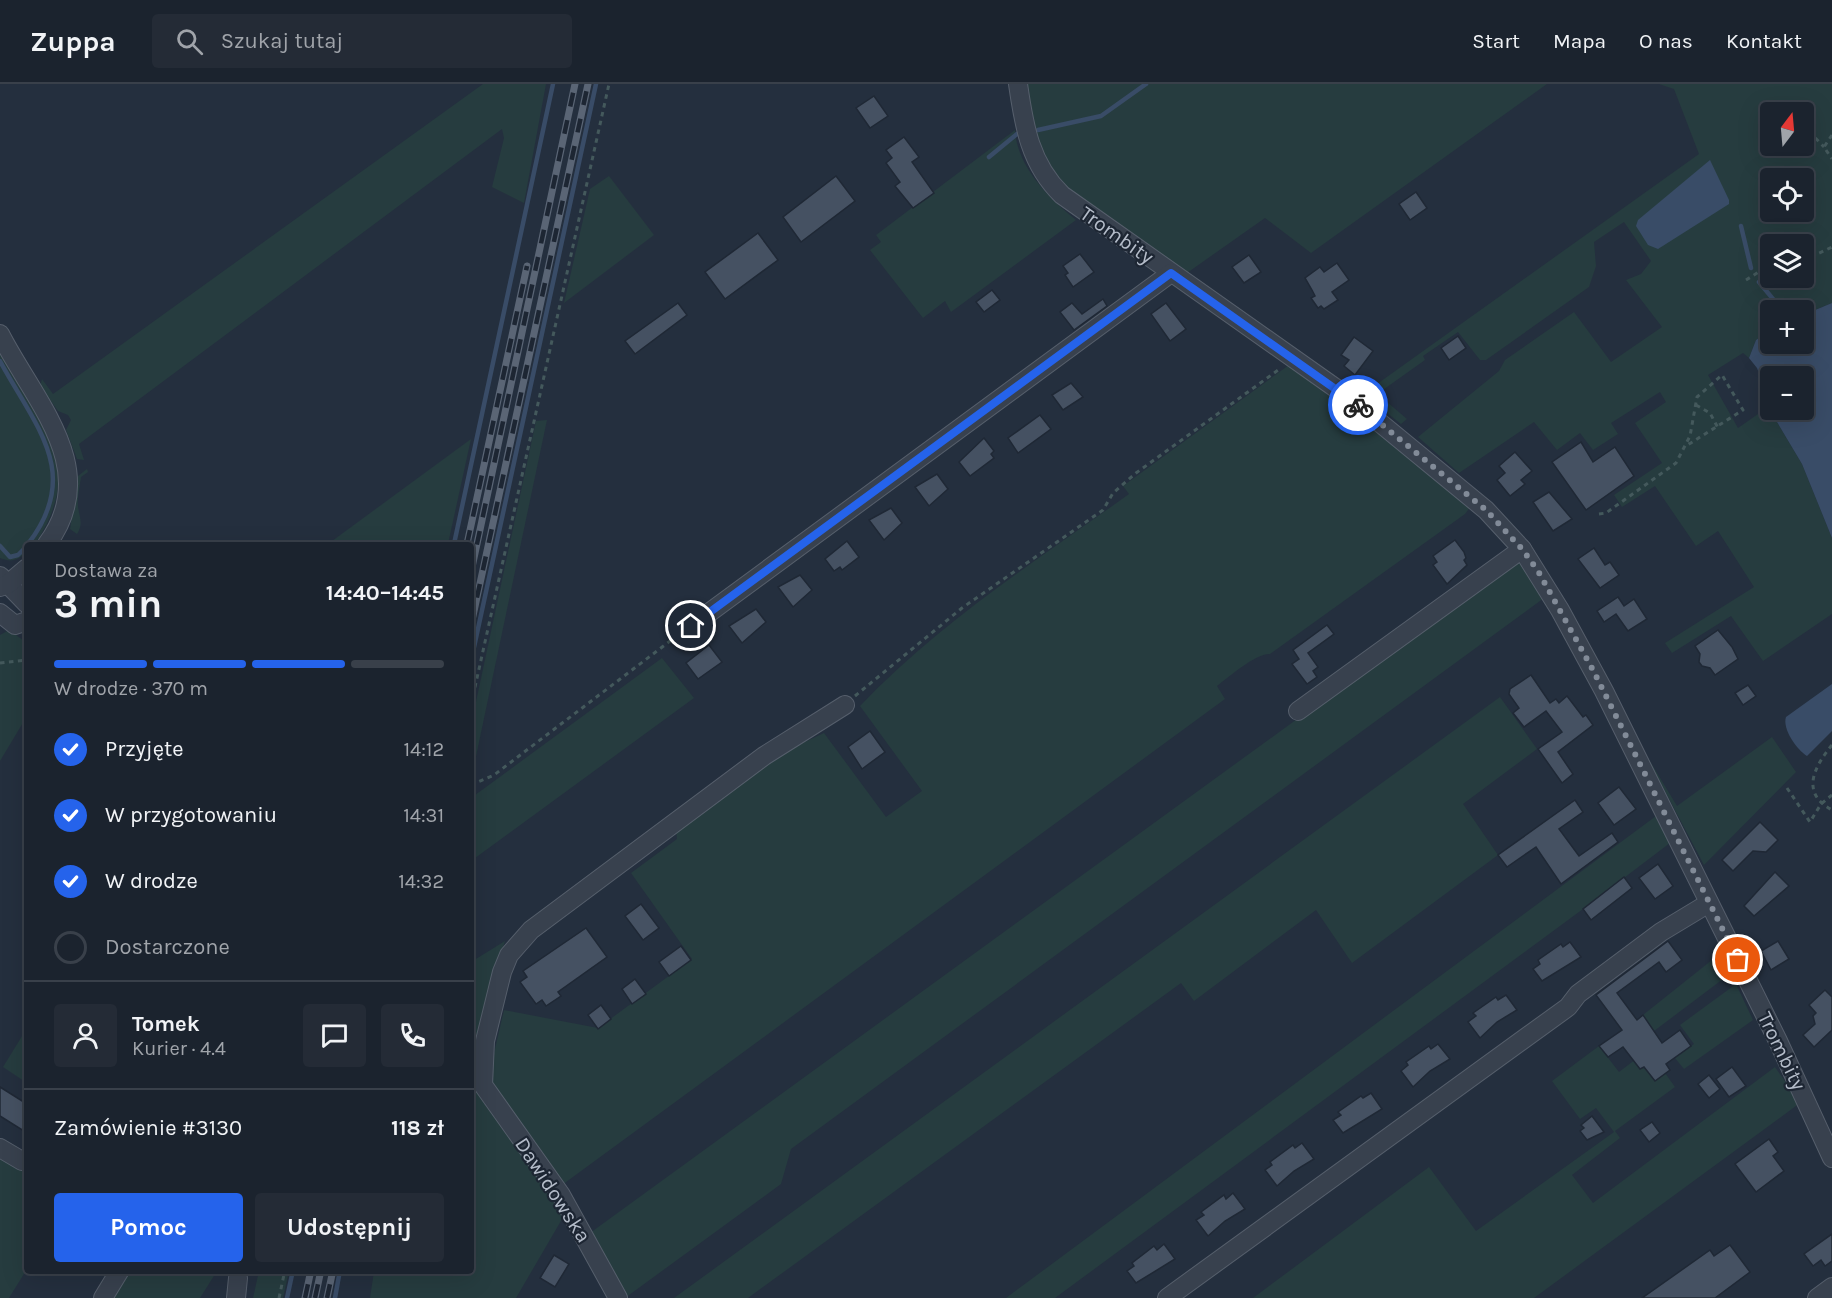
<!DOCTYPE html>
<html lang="pl">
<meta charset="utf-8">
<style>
:root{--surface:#1b232e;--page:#242b36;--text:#f1f3f6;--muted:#a0a4aa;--line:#39404a;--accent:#2563eb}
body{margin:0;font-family:Karla,sans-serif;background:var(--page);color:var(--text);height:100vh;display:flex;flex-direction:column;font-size:22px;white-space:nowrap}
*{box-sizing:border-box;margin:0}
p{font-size:20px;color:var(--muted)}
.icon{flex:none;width:33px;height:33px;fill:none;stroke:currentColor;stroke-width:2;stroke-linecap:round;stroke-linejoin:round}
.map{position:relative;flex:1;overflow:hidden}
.panel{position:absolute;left:24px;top:458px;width:450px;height:732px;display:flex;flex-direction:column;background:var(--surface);border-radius:6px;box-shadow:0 6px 24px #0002,0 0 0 2px var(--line)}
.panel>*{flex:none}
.needle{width:39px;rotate:16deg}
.controls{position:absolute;left:1760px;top:18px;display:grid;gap:12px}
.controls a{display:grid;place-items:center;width:54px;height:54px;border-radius:6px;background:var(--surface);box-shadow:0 6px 24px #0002,0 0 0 2px var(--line);font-size:30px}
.pin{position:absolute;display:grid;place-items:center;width:51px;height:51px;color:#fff;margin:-26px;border:3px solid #fff;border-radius:50%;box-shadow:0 2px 6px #0007}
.courier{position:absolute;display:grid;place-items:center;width:60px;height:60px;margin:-30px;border:4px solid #2563eb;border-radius:50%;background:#fff;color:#222;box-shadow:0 2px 8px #0007}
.summary em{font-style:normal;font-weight:700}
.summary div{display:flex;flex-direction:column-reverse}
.summary{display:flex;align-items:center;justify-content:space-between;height:102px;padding:0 30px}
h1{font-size:39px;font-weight:700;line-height:45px}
.bar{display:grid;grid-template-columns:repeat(4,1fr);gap:9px 6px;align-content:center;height:72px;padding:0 30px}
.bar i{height:8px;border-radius:4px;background:var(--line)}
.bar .selected{background:var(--accent)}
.bar p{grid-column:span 4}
.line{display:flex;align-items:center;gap:15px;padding:0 30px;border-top:2px solid var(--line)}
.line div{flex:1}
.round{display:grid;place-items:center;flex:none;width:63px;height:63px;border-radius:6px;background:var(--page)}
ol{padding:0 30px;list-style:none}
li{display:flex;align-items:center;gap:18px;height:66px}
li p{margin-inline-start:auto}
li .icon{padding:6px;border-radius:50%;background:var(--accent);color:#fff;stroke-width:4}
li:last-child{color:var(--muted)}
li i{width:33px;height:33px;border:3px solid var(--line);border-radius:50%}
.cta{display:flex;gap:12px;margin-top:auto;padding:12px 30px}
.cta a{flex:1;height:69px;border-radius:6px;background:var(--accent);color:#fff;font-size:24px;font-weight:700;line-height:69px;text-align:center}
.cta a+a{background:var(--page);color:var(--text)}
header{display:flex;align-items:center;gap:36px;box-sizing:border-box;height:84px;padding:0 30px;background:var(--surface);border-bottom:2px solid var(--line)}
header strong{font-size:28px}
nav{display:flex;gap:33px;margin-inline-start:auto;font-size:21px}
.search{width:420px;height:54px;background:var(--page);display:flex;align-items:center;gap:15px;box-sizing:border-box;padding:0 21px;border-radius:6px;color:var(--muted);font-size:22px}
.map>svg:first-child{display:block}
.green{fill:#263c3f;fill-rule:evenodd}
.water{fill:#394c67}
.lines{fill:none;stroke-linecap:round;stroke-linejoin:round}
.stream{stroke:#394c67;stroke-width:4.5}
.building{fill:#455162;stroke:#1f2835;stroke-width:1.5}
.minor-casing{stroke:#565f6c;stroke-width:20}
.path{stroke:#44595c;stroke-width:3;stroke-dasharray:4.5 4.5;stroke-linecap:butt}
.minor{stroke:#38414e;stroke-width:18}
.rail-casing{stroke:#5a6575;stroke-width:7}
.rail{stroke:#1d2633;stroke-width:4.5;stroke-dasharray:14;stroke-linecap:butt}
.done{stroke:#828b98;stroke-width:6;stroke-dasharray:0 10.8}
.route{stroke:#2563eb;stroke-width:8}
.labels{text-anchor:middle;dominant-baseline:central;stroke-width:4.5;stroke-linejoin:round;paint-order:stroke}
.street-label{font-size:21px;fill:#b4bcc9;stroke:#1d2633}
</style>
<header>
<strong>Zuppa</strong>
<div class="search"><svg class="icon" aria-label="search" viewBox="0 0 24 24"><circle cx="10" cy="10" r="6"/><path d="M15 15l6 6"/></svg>Szukaj tutaj</div>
<nav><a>Start</a><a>Mapa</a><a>O nas</a><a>Kontakt</a></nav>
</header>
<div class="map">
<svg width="1832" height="1214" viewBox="0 0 1832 1214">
<rect width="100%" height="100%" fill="#242f3e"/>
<g class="green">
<polygon points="483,0 546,0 524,119 492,103 504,54 502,45 79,360 84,376 77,375 66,346 71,336 68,331 58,327 40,302 42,295 53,310"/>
<path d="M1025,0H1547L1311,169L1265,134L1187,189C1141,158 1060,115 1038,63C1030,44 1029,20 1025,0Z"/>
<path d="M1659,0H1832V219L1803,231V226H1770V246L1756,256L1749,274L1743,269L1708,291L1738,344L1768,323L1802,380L1832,454V530L1763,577L1731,532L1672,569L1665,559L1754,503L1718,447L1696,462L1655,402L1622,423L1614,411L1662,379L1635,339L1666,318L1660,308L1611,339L1618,350L1593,366L1580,349L1557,366L1534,338L1459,389L1418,353L1499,287L1505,276L1574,228L1611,278L1662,243L1626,196L1641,190L1651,177L1624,138L1594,158L1596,182L1589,203L1486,276H1480L1458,248L1423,272L1425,276L1380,308V312L1407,335L1401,340L1363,310L1699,70L1674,5ZM1770,28H1803V62H1770ZM1770,94H1803V128H1770ZM1770,160H1803V194H1770Z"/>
<path d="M1015,46C1017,83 1049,114 1076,136L951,228L945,217L923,234L870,166L881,158L876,151Z"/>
<polygon points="609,92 654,151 564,219 590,105"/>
<path d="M0,269C37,340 89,379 35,460H27V468C17,476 12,479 0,474Z"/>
<path d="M1289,281L1471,422L1465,430L1270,570C1256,569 1229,593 1217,602L1225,615L562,1101L500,1017L503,1013L488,995L504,926L598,944L692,875L631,789L677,755L676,746L781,669L824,649L886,733L922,707L860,622C939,539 1036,477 1129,410L1123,402Z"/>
<polygon points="547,336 471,696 471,641 536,337"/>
<polygon points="471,355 448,460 328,460"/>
<path d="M87,385L88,388L81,393C80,402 77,413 78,422C79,433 84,439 77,450L70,445L78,392Z"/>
<polygon points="1520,477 1544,514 791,1065 781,1100 625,1214 590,1149 1513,478"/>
<polygon points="9,546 27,559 27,632 0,677 0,551"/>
<polygon points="662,574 694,614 471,777 471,714"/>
<polygon points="1500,613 1537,665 1463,720 1498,771 1352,879 1316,826 1194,917 1181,899 748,1214 674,1214"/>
<polygon points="1772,653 1796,688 1704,781 1642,664 1677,722"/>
<polygon points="1656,732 1670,759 1583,825 1055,1214 1006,1214"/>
<polygon points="505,857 485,922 476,1000 487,1023 565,1130 516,1214 370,1214 374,1187 471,1186 471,878"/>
<polygon points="1722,868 1731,889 1654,947 1643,931"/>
<polygon points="1736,900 1753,936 1684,985 1675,974 1694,960 1680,941"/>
<polygon points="27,944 27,999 3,983"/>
<polygon points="1599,962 1619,988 1636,975 1640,985 1644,983 1655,997 1665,989 1675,1003 1615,1047 1620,1054 1572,1091 1593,1119 1775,983 1800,1019 1534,1214 1253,1214 1429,1083 1476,1147 1614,1048 1596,1024 1580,1035 1552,997"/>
<polygon points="0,1069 27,1086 27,1185 9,1214 0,1214"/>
<polygon points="127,1187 217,1187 200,1214 110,1214"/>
<polygon points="259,1187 289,1187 283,1214 253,1214"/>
</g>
<g class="water">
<polygon points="1710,76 1729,116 1729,120 1658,165 1648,161 1636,142 1638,136"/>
<polygon points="1832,219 1832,454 1802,380 1768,323 1770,321 1770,326 1803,326 1803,292 1770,292 1770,318 1757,284 1749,274 1756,256 1770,246 1770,260 1803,260 1803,231"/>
<path d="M1832,600V647L1807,672C1797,666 1782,645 1786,633Z"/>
</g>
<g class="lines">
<g class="stream">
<polyline points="1038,46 1101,32 1146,0"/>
<polyline points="989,73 1017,50"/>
<polyline points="1741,142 1751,184"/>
<polyline points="1759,198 1782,226"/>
<path d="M0,277C35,342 83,389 28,460"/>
<polyline points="454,460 553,0"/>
<polyline points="0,462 10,473 18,471 27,462"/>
<polyline points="471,577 596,0"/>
<polyline points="287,1214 293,1186"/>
<polyline points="335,1214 340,1186"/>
</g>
</g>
<g class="building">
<polygon points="874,12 888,32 870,44 856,24"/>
<polygon points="904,53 919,73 912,78 934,109 913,124 895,102 900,98 886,79 892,74 886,66"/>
<polygon points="836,92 855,117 801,158 783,133"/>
<polygon points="1416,108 1427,124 1410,136 1399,120"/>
<polygon points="758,149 778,176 725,215 705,188"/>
<polygon points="1080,170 1094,188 1073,203 1065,191 1068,189 1063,182"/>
<polygon points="1249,171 1261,188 1244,199 1232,183"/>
<polygon points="1337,179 1349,196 1332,208 1338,216 1324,225 1321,222 1318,224 1311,214 1315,212 1312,206 1305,194 1320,183 1324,188"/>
<polygon points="992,206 1000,216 984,228 976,218"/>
<polygon points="1103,215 1107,222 1074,246 1060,228 1072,219 1082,230"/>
<polygon points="678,219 687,231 635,270 625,257"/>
<polygon points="1166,219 1186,245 1170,257 1151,230"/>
<polygon points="1458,252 1466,264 1449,276 1441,264"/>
<polygon points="1354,253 1373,267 1355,291 1344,282 1349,276 1341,271"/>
<polygon points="1071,299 1083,313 1063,326 1052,311"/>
<polygon points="1040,331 1051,345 1018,369 1008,354"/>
<polygon points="984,354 994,367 991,370 994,374 970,392 959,378"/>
<polygon points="1581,358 1593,378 1615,363 1634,392 1586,426 1552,378"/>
<polygon points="1515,368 1532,387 1521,396 1525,400 1510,412 1497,396 1505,389 1499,382"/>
<polygon points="937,390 948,405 929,422 915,403"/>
<polygon points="1549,408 1572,435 1553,447 1533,418"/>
<polygon points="891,424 902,439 884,456 869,436"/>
<polygon points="1455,456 1464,468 1466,474 1464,476 1467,481 1447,500 1433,481 1437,478 1433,472"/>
<polygon points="847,457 859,473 842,486 840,483 834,487 825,475"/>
<polygon points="1594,464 1605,481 1610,478 1619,491 1600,504 1578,475"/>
<polygon points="800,491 812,506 793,523 778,503"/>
<polygon points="1618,513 1624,522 1634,515 1647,535 1628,547 1616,530 1604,538 1597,527"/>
<polygon points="756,525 766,538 742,559 729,542"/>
<polygon points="1327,541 1334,550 1308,569 1318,583 1313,587 1317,593 1307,600 1292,580 1299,575 1293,566"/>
<polygon points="1718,546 1732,563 1738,575 1715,591 1710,584 1702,582 1699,578 1700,570 1695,562"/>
<polygon points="709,561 722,578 698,595 686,579"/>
<polygon points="1531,591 1550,619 1556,615 1559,619 1567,612 1583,633 1586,631 1593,641 1558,668 1573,690 1562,699 1538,665 1562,648 1546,627 1524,643 1513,629 1519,624 1509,610 1510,605"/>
<polygon points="1748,601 1756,612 1743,621 1735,609"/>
<polygon points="870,647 885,668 862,685 848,663"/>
<polygon points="1619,703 1636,725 1614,741 1598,719"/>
<polygon points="1575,716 1583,728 1559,745 1579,772 1612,749 1618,758 1561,800 1536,763 1507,783 1498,771"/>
<polygon points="1760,738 1778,756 1766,768 1753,767 1733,787 1722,776"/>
<polygon points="1658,780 1673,802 1655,815 1639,794"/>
<polygon points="1775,788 1789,802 1754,832 1744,822"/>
<polygon points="1624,793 1632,804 1591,836 1583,825"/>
<polygon points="641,820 659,844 643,856 625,832"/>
<polygon points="586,844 607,873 558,908 561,912 546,922 542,916 536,920 520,898 527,893 523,887"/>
<polygon points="1668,857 1682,876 1666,888 1659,878 1617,909 1637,936 1643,931 1662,959 1680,946 1691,962 1666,980 1670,986 1655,997 1644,983 1640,985 1623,963 1608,973 1599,962 1622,946 1596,911"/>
<polygon points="1778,857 1789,875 1771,886 1761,867"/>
<polygon points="1570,858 1581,873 1542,897 1533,885 1540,880 1538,876 1561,860 1563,863"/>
<polygon points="681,862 691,876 669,892 659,878"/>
<polygon points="635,895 646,910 632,920 622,905"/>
<polygon points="1825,906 1832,913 1832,946 1814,963 1803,951 1815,940 1813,932 1816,929 1809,921"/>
<polygon points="1506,911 1517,926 1497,938 1480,954 1468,938 1476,932 1473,929 1496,913 1498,916"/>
<polygon points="601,921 611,935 598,945 588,931"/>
<polygon points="1438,960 1450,975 1430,987 1413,1003 1401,987 1408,981 1406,978 1429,962 1431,965"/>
<polygon points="1732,983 1746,1002 1729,1013 1716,995"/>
<polygon points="1709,991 1720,1005 1709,1014 1698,1000"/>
<polygon points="0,1003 27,1020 27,1049 0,1032"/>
<polygon points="1371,1009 1382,1025 1343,1049 1333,1036 1341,1031 1338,1028 1361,1012 1363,1014"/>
<polygon points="1592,1032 1604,1048 1587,1056 1580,1047 1584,1044 1581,1041"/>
<polygon points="1652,1038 1660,1049 1649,1058 1640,1046"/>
<polygon points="1769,1055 1778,1068 1773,1072 1784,1087 1756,1108 1735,1080"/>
<polygon points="1302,1059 1314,1075 1294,1087 1277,1102 1265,1086 1272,1081 1270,1078 1293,1061 1295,1064"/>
<polygon points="1233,1109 1245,1125 1225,1137 1208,1152 1196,1136 1204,1131 1201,1128 1224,1111 1226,1115"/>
<polygon points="1832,1150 1832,1177 1825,1182 1821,1176 1813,1182 1804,1170"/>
<polygon points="1164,1160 1175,1175 1136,1199 1127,1187 1134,1182 1132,1179 1154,1162 1157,1166"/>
<polygon points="1730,1161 1750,1188 1715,1214 1642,1214 1710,1166 1714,1172"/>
<polygon points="554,1171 569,1180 555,1203 540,1194"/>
</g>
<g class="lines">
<defs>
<g id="minor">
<path d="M1018,0C1024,42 1030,80 1062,111L1351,315L1486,426L1522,465L1560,526L1604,607L1778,957L1832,1074"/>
<path d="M0,250C34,317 103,385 47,460"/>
<polyline points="0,492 27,520"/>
<polyline points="0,503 8,500 27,484"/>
<polyline points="0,529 15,541 27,537"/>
<polyline points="691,542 1171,189"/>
<polyline points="1298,627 1522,465"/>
<polyline points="0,1064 22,1077"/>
<polyline points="103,1214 120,1186"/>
<polyline points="236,1214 238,1194"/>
<polyline points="618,1214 561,1111 483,1001 485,957 502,888 509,871 531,846 764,672 845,621"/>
<polyline points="1167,1214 1568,923 1578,910 1661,848 1709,819"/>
<polyline points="1817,1214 1832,1203"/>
</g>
</defs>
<use href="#minor" class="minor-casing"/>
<g class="path">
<polyline points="1803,41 1824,63"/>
<polyline points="1832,51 1824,63 1832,75"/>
<polyline points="1803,177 1832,163"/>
<polyline points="1746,196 1762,186 1770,185"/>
<polyline points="1696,321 1710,329 1718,344"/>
<polyline points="1599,430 1606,429 1676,379 1690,352 1697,313 1722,291 1743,326 1686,362"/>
<polyline points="0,579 27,576"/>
<polyline points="855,612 962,524 1103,426 1113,409 1136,389 1281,284"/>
<polyline points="471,621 609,0"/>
<path d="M1832,661C1814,683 1800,709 1832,726"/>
<polyline points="471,701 494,691 678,551"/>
<polyline points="1787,704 1810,738 1821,720 1832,711"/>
<polyline points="279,1214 285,1186"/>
</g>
<use href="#minor" class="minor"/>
<defs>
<g id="rail">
<polyline points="467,460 527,182"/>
<polyline points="471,488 575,0"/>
<polyline points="471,541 588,0"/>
<polyline points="305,1214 311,1186"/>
<polyline points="315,1214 321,1186"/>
<polyline points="327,1214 333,1186"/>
</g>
</defs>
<use href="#rail" class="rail-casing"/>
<use href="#rail" class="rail"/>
</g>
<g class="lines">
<polyline class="done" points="1358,321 1486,426 1522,465 1538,487 1593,586 1738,876"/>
<polyline class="route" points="691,542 1171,189 1358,321"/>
</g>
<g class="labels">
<g class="street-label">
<text transform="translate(1117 151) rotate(35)">Trombity</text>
<text transform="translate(1782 967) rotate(64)">Trombity</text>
<text transform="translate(553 1106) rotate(57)">Dawidowska</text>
</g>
</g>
</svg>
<div class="controls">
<a><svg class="needle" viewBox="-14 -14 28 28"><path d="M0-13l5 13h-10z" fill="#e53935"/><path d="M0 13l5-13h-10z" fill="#a0a4aa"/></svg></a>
<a><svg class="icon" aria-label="locate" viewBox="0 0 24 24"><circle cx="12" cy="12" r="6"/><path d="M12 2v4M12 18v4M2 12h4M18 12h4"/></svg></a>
<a><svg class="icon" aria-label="layers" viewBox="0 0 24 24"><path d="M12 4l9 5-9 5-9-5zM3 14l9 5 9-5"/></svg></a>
<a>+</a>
<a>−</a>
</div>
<div class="pin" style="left:1738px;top:876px;background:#ea580c"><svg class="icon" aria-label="bag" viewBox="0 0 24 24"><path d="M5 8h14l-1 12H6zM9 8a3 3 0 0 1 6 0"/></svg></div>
<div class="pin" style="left:691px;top:542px;background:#1f2937"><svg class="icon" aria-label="home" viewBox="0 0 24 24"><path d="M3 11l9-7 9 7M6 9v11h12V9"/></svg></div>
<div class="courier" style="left:1358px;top:321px"><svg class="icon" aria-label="bike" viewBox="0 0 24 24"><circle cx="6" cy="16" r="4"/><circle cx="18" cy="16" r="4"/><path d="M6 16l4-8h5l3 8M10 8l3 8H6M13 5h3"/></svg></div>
<section class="panel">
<div class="summary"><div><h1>3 min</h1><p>Dostawa za</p></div><em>14:40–14:45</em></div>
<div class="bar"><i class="selected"></i><i class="selected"></i><i class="selected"></i><i></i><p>W drodze · 370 m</p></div>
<ol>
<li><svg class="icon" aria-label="check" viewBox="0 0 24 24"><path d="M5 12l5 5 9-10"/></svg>Przyjęte<p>14:12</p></li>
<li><svg class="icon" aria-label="check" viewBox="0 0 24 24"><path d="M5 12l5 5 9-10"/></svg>W przygotowaniu<p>14:31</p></li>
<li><svg class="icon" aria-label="check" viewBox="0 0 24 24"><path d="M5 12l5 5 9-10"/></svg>W drodze<p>14:32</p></li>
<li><i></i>Dostarczone</li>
</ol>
<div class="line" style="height:108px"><a class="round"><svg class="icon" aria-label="person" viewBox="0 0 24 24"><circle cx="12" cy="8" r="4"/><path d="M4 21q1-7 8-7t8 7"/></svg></a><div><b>Tomek</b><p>Kurier · 4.4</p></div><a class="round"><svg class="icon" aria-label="chat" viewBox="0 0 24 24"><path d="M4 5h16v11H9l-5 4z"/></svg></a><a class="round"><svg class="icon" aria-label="phone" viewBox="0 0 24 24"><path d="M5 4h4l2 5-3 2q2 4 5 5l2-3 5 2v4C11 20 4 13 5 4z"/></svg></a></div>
<div class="line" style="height:78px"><div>Zamówienie #3130</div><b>118 zł</b></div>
<div class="cta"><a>Pomoc</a><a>Udostępnij</a></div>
</section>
</div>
